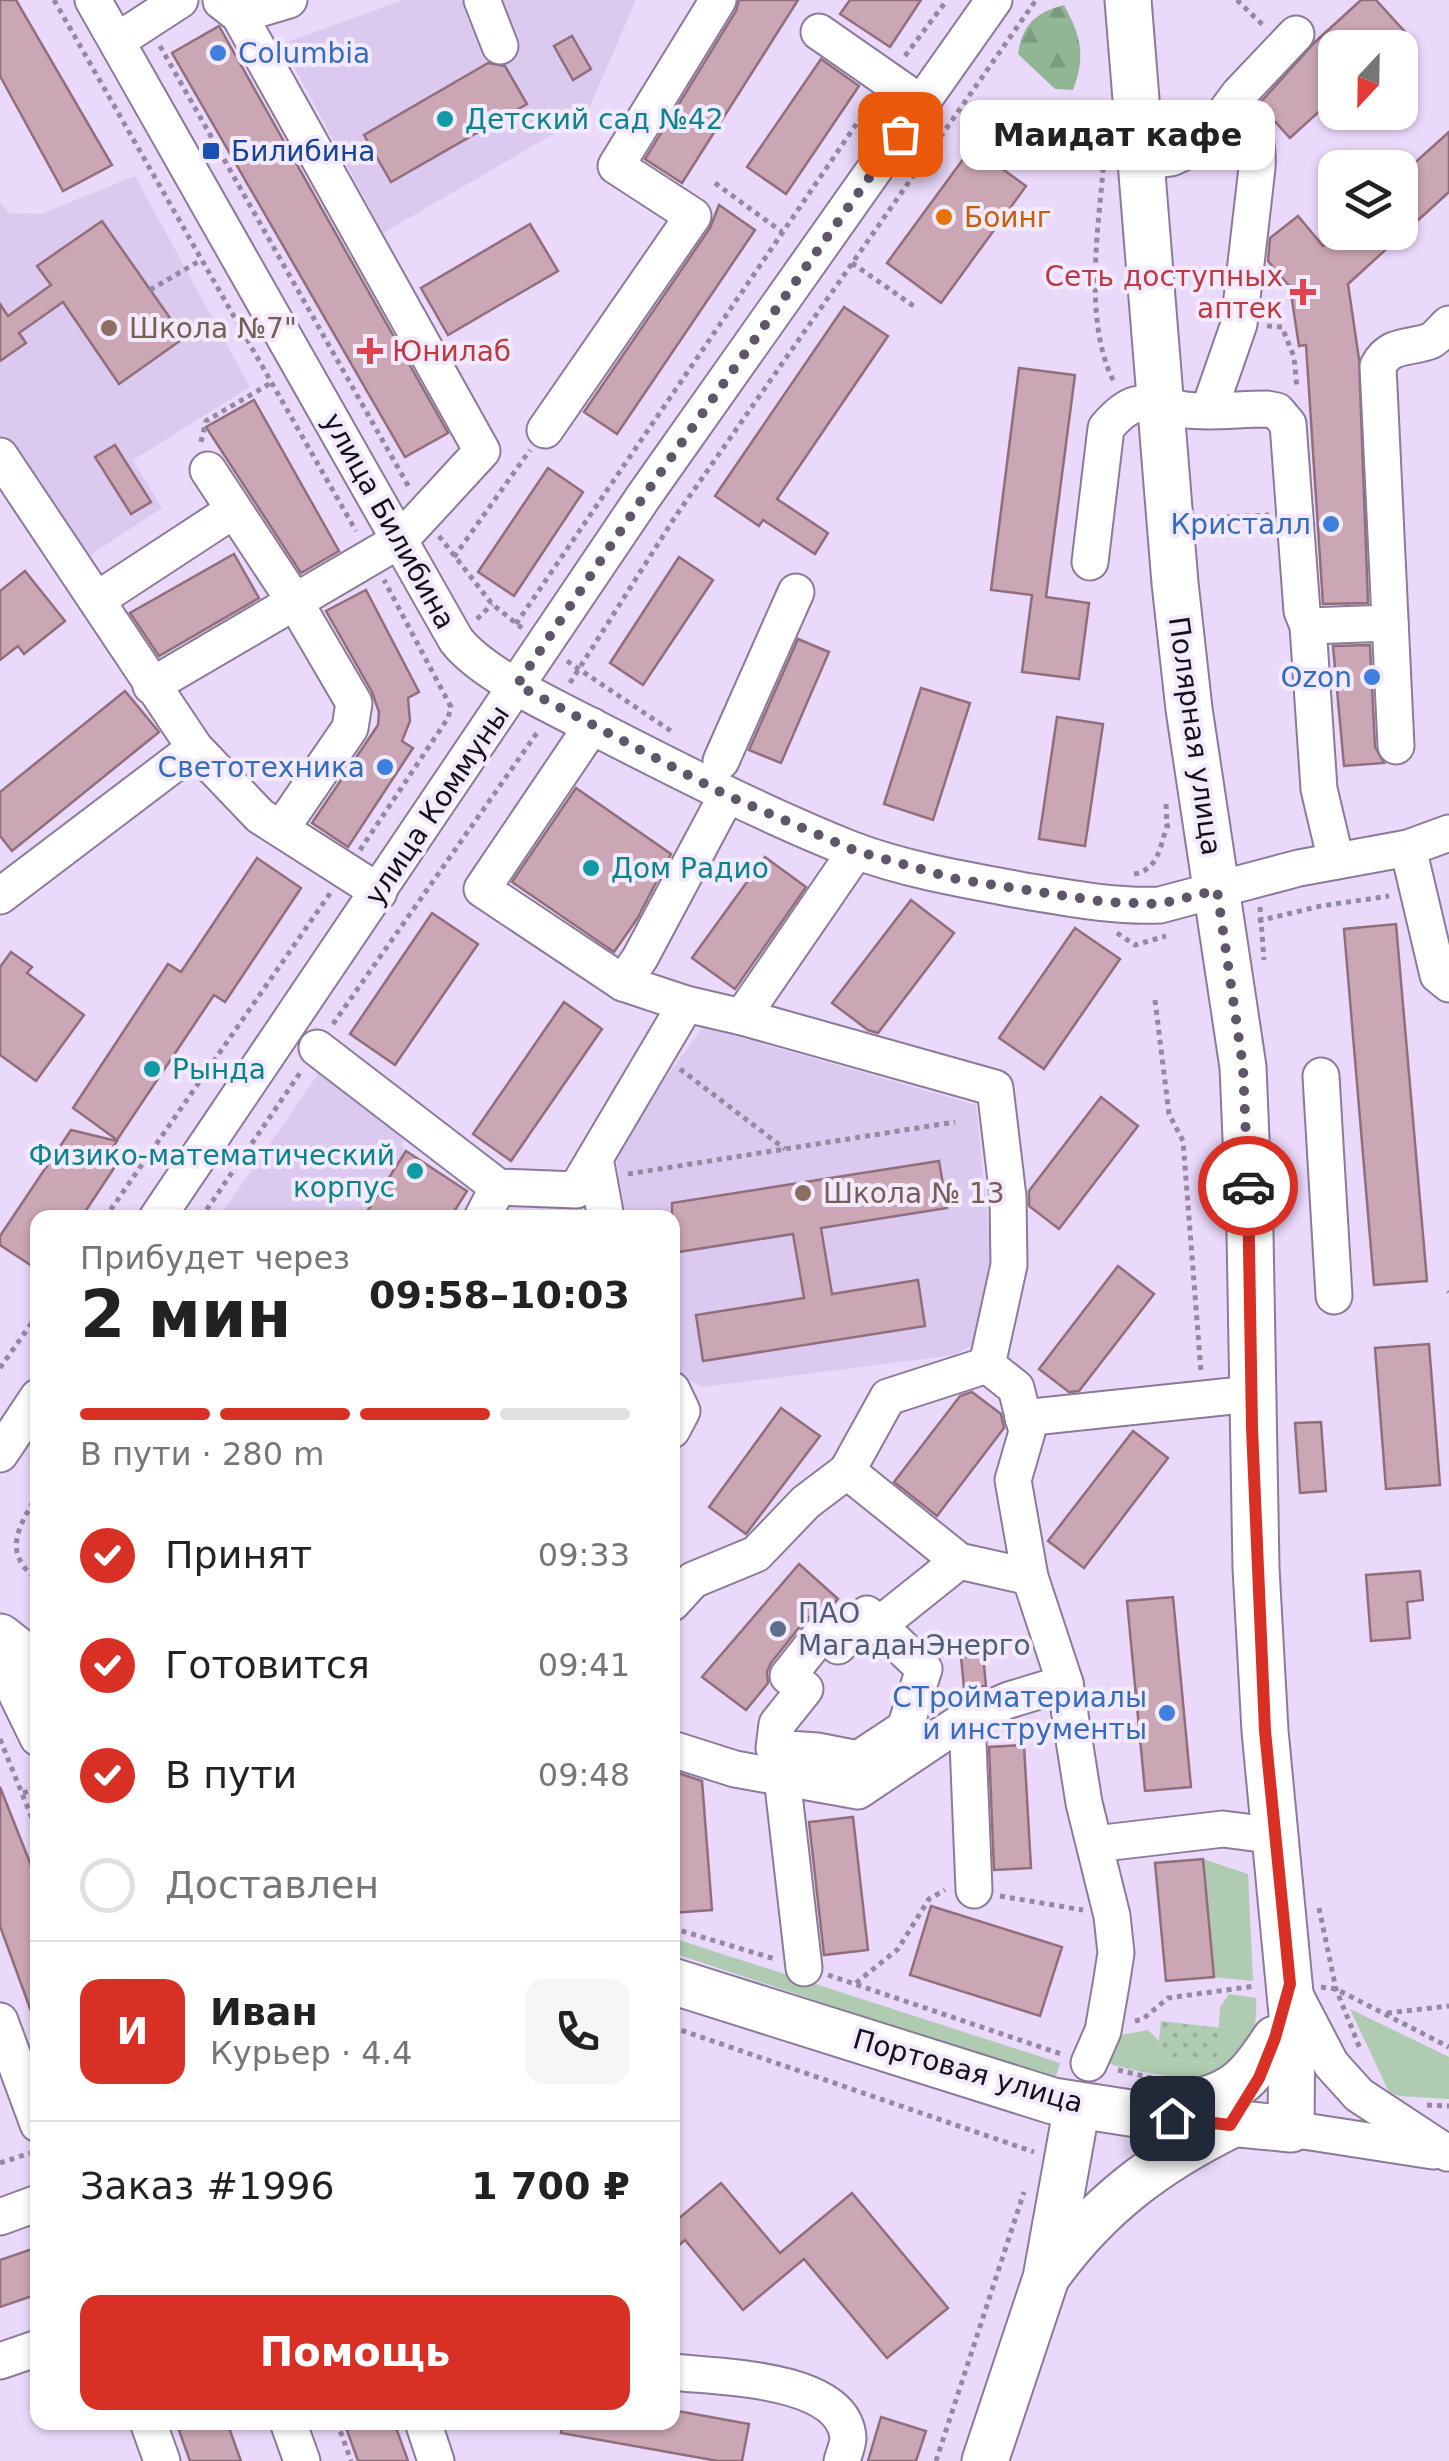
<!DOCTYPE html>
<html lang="ru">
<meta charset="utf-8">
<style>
:root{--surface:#fff;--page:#f6f6f6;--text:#222;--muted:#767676;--line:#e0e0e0;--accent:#d93025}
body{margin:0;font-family:"DejaVu Sans",sans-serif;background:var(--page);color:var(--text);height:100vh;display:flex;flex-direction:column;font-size:38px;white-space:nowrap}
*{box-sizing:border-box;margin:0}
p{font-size:32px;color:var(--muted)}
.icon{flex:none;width:55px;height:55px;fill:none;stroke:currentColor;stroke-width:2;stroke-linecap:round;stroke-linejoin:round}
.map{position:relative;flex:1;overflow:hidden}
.panel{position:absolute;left:30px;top:1210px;width:650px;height:1220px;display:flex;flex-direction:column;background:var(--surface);border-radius:20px;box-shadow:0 2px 8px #0004}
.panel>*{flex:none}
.needle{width:65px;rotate:202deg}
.controls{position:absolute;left:1318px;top:30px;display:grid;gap:20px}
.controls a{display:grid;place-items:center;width:100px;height:100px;border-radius:20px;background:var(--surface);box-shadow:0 2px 8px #0004;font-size:50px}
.pin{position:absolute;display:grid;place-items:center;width:85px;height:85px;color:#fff;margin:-42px;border-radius:20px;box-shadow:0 5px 15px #0006}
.courier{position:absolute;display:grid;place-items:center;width:100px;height:100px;margin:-50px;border:8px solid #d93025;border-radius:50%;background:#fff;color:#222;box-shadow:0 2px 12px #0007}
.bubble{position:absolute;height:70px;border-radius:20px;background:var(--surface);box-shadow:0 2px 8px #0004;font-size:32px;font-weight:600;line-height:70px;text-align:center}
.head em{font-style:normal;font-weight:600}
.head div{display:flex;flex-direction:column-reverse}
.head{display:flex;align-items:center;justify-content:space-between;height:170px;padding:0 50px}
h1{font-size:65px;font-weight:600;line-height:75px}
.bar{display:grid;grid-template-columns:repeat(4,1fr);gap:15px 10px;align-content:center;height:120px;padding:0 50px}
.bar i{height:12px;border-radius:8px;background:var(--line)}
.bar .on{background:var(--accent)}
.bar p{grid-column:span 4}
.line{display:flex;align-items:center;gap:25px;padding:0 50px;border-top:2px solid var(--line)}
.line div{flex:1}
.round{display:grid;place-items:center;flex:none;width:105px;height:105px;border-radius:20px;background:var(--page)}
ol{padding:0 50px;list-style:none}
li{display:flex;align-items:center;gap:30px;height:110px}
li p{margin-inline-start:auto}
li .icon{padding:10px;border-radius:50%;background:var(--accent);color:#fff;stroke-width:4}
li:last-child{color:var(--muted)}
li i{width:55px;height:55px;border:5px solid var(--line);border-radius:50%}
.cta{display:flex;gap:20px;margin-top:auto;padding:20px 50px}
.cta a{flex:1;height:115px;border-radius:20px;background:var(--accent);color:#fff;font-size:40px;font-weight:600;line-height:115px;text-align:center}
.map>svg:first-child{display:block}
.built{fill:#dcc9f0}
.green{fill:#afcbb1}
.forest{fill:url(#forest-firs)}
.park{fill:url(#park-dots)}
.building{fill:#cba6b4;stroke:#916e7b;stroke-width:2.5}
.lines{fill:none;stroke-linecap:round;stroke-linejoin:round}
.minor-casing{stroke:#8a7b99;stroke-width:39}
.major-casing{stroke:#8a7b99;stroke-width:49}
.path{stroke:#9588a1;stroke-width:5;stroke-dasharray:5 5;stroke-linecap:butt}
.minor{stroke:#fff;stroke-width:35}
.major{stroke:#fff;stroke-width:45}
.done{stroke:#605669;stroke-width:10;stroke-dasharray:0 18}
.route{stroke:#d93025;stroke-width:12}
.shop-dot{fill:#3f7fe0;stroke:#f3eafe;stroke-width:4}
.culture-dot{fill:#0f9aa8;stroke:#f3eafe;stroke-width:4}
.transit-dot{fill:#1a4fb4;stroke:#f3eafe;stroke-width:4}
.food-dot{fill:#e8710a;stroke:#f3eafe;stroke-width:4}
.health-dot{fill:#e0444e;stroke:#f3eafe;stroke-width:4}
.education-dot{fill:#8d6e63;stroke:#f3eafe;stroke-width:4}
.service-dot{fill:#5c6f8a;stroke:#f3eafe;stroke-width:4}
.labels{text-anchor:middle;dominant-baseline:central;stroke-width:8;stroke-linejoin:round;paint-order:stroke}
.shop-label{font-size:28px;fill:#366cbe;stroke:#f3eafe;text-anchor:end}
.culture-label{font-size:28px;fill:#0d838f;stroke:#f3eafe;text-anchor:start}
.transit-label{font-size:28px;fill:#164399;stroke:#f3eafe;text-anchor:start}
.food-label{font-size:28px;fill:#c56008;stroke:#f3eafe;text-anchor:start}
.health-label{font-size:28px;fill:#be3a42;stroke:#f3eafe;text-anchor:end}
.education-label{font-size:28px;fill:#785e54;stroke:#f3eafe;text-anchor:start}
.street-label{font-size:28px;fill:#150f1a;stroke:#f3eafe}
.service-label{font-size:28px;fill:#4e5e75;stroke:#f3eafe;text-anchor:start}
</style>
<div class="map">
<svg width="1449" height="2461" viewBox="0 0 1449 2461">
<defs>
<pattern id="forest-firs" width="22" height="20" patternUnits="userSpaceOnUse" patternTransform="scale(2.5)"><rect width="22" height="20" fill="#90b693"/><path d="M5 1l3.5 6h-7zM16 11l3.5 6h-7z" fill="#7b9b7e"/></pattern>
<pattern id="park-dots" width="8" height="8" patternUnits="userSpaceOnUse" patternTransform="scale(2.5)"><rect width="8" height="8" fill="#afcbb1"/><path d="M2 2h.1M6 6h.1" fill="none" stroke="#96ad98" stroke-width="1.8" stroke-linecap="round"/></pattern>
</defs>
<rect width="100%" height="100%" fill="#ead9fb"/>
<g class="built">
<polygon points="403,0 636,0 586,115 383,233 282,44"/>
<polygon points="135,176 250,387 133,460 162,508 86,558 0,439 0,202 9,213 41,214"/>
<polygon points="703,1027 976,1105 995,1290 976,1343 955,1355 703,1387 673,1372 672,1218 623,1217 616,1153 622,1137"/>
<polygon points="323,1067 410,1128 401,1146 467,1191 450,1217 219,1217"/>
</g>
<g class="green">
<polygon points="1203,1859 1248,1874 1253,1981 1214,1977"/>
<polygon points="673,1938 1060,2063 1055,2080 673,1953"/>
<path d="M1229,1994L1256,1998C1258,2028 1250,2065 1218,2076C1195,2084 1134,2071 1110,2064L1113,2047L1120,2035L1148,2030L1159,2041L1163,2058L1217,2064L1220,2007Z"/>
<polygon points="1350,2009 1449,2057 1449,2099 1399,2096 1389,2092"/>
</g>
<path class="forest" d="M1064,5C1081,37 1086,55 1073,90L1055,89L1018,54C1022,25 1036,12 1064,5Z"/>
<polygon class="park" points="1161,2021 1222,2028 1218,2064 1163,2058 1159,2041"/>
<g class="building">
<polygon points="0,0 16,0 112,165 63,191 0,76"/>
<polygon points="739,0 798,0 682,183 645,159 736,11"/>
<polygon points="850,0 921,0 890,47 840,14"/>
<polygon points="1361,0 1376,0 1405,32 1388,48 1335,48 1335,97 1290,138 1259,104 1315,42"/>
<polygon points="219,26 448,433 405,457 172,53"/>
<polygon points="572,36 591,69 573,80 554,46"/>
<polygon points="821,59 859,86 786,194 747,167"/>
<polygon points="488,63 505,66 527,104 391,182 364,135"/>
<polygon points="1449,132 1449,192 1348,284 1359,359 1368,603 1323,604 1306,345 1299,346 1290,287 1268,261 1270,238 1298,216 1323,246 1338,232 1400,232 1400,176"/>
<polygon points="972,147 1026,186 941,303 887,263"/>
<polygon points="719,205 755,230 617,434 584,412 710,228"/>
<polygon points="102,221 184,338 119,384 63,302 19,333 26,343 0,361 0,304 8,316 51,285 37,266"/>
<polygon points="530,224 558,271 448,335 421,288"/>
<polygon points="844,307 888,336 777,499 828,533 815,554 763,520 759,526 715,496"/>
<polygon points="1019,368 1075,375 1046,597 1089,603 1079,679 1022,672 1032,595 991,590"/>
<polygon points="254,400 339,551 301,573 206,427"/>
<polygon points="115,445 151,502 131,514 95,457"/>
<polygon points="548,468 583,492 514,596 478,572"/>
<polygon points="234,554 259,598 159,656 130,613"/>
<polygon points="679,557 713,580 643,685 610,663"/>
<polygon points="25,571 65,621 24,654 18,646 0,660 0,591"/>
<polygon points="366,590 419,692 408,698 410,721 402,741 413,748 348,847 312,823 378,725 379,712 372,692 326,611"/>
<polygon points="798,639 829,652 781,763 749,750"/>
<polygon points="1370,645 1375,747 1384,763 1344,766 1333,646"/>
<polygon points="921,688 970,703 933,820 884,804"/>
<polygon points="125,691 159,732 12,851 0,836 0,792"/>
<polygon points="1057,717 1103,724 1085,846 1039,839"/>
<polygon points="576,788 671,854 637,919 614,952 512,882"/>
<polygon points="765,857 806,887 735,989 692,958"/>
<polygon points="257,858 301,888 225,1002 214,995 117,1140 73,1108 168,964 181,972"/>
<polygon points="911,900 954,933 878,1033 868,1030 832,1003"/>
<polygon points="432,913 478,944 395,1065 350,1034"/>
<polygon points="1396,924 1427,1281 1374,1285 1344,929"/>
<polygon points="1075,928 1120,959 1044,1069 999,1038"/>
<polygon points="11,952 32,967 27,973 84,1015 36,1081 0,1055 0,967"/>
<polygon points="564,1002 602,1029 511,1161 473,1134"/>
<polygon points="1101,1097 1138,1126 1059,1229 1029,1206 1029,1191"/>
<polygon points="71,1130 117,1141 106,1158 116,1165 81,1218 38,1218 38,1270 0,1245 0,1236"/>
<polygon points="406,1151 467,1191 450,1218 363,1218"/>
<polygon points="939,1161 947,1208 821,1228 832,1294 918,1280 925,1326 703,1361 696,1315 804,1298 793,1234 672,1253 672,1203"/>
<polygon points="1118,1266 1154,1294 1079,1391 1069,1392 1039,1369"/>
<polygon points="1429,1344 1440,1485 1386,1489 1375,1348"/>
<polygon points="972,1392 1001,1414 1004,1428 937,1516 894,1482 960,1396"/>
<polygon points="781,1408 820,1436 746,1534 709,1507"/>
<polygon points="1321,1422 1326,1491 1300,1493 1295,1423"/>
<polygon points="1133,1431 1168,1458 1084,1568 1048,1541"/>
<polygon points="799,1564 838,1599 828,1611 817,1612 806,1619 771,1663 767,1672 768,1683 746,1710 702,1677"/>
<polygon points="1420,1571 1423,1600 1407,1602 1410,1638 1371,1641 1366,1575"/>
<polygon points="1173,1597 1191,1787 1145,1791 1127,1601"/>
<polygon points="983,1655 986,1686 964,1688 961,1657"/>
<polygon points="1024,1745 1031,1868 994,1870 989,1747"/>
<polygon points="672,1771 702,1781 712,1910 672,1913"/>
<polygon points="0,1787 38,1883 35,2022 0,1926"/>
<polygon points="853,1817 868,1950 824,1955 809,1822"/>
<polygon points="1203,1859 1214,1977 1166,1981 1155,1863"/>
<polygon points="931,1906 1062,1947 1040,2016 910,1975"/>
<polygon points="721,2183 780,2253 852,2193 948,2308 887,2358 804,2259 743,2310 685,2240 672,2251 672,2224"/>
<polygon points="38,2247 38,2294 0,2307 0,2260"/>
<polygon points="672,2410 749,2424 742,2461 718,2461 561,2433 562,2422 672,2422"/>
<polygon points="881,2417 926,2431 916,2461 868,2461"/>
<polygon points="176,2422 227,2422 241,2461 190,2461"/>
<polygon points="344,2422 394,2422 408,2461 358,2461"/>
</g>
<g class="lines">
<defs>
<g id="minor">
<path d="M93,0L456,640C483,675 557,708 597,729C681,772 765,815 853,850C909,871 972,881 1031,892C1073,899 1117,907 1160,905L1299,868L1408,848L1449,833"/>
<polyline points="482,0 500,46"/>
<polyline points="221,1 239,15 289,0"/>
<polyline points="819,32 921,103"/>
<polyline points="117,41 180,0"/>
<polyline points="1142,162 1171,158 1202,144 1239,94 1296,34"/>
<path d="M1209,410L1239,324L1257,168C1259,135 1252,130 1228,109"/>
<polyline points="545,430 693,216 616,166 718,0"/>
<polyline points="0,456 195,748 260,816 379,892"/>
<polyline points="208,470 295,602 354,703 350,728 281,829"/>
<path d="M1090,562L1106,428C1136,392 1147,405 1186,410C1212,413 1240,409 1267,409L1277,411L1288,424L1302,611L1308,626L1390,623"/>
<polyline points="98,599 234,510"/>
<polyline points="1308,626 1319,789 1336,861"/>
<polyline points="151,686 400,540 482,451 239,15"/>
<polyline points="592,726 482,889 623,983 640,958 727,795"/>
<path d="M1396,746L1378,366C1390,343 1408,349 1430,341C1437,338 1443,329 1449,324"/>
<polyline points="721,761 796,592"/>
<polyline points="1408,848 1438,975 1449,984"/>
<polyline points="0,896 195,748"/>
<polyline points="623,983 686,1004 742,1017 995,1088 1008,1197 1009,1265 987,1365 1016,1388 1027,1432 1013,1480 1030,1577"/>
<polyline points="742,1017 856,851"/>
<polyline points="317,1048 498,1187 576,1190 686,1004"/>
<polyline points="1321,1076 1334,1296"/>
<polyline points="595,1158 606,1218"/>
<polyline points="157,1218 644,496 994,0"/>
<polyline points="482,1218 498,1187"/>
<polyline points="672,1390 682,1411 672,1430"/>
<polyline points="1023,1418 1251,1394"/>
<polyline points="0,1454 38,1397"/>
<polyline points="847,1471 888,1397 987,1365"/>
<polyline points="672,1603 693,1580 756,1554 806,1502 847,1471 959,1561 1030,1577 1065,1683 1084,1803 1112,1916 1116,1953 1111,1985 1103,2031 1089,2063"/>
<polygon points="867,1614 924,1669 905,1728 858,1759 817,1751 774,1748 777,1724 805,1689 788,1676 823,1632 838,1646"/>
<polyline points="879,1625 959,1561"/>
<polyline points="0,1660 38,1738"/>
<polyline points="967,1718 974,1890"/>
<polyline points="672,1749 735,1769 858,1791 967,1718 1009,1700 1065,1683"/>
<polyline points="782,1777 804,1968"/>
<polyline points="1095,1844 1223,1829 1277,1836"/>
<polyline points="1293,1991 1331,2064 1359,2095 1447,2153"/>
<polyline points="0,2021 38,2124"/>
<polyline points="1291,2129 1433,2151"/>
<polyline points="0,2217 38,2203"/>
<polyline points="0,2361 38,2348"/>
<path d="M672,2372C717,2377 844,2377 848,2438C848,2444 844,2454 842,2461"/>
<polyline points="148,2422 162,2461"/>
<polyline points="288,2422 302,2461"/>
<polyline points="423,2422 436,2461"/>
</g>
<g id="major">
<polyline points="0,1637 38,1667"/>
<polyline points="672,1981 1053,2101 1143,2115 1291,2129 1292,2014 1265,1731 1256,1568 1250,1234 1243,1067 1189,709 1175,583 1128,0"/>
<path d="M1170,2109C1229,2095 1241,2091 1275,2039"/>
<path d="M1050,2272C1099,2205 1156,2162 1231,2125"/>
<polyline points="985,2461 1046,2278 1077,2106"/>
</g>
</defs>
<use href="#minor" class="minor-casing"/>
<use href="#major" class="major-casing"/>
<g class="path">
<polyline points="54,0 356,531"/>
<polyline points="1237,0 1264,26"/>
<polyline points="160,46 410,489"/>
<polyline points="905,56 947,0"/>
<path d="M1104,158C1099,227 1082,322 1115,384"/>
<polyline points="715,183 782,232"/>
<polyline points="852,263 915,307"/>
<polyline points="150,290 201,260"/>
<polyline points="1267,326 1282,327 1294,357 1297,389"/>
<polyline points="201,442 206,421 271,383"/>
<polyline points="1205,518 1269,515"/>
<polyline points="439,536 492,604 522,628"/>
<polyline points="454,557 530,450"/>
<polyline points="477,619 492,604"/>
<polyline points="516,624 872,101"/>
<polyline points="567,661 674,733"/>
<polyline points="570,683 675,517 1036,0"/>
<polyline points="1166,804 1167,826"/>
<polyline points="360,850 448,718 451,707 384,580"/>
<path d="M1134,874C1158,870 1160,847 1167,826L1173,825"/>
<polyline points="1260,907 1264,960"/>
<polyline points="1258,921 1321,906 1389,896"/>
<polyline points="1117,933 1135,945 1166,936"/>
<polyline points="1155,1000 1169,1114 1183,1141 1201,1372"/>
<polyline points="333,1024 539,730"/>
<polyline points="680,1069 785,1149"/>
<polyline points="628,1174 955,1122"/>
<polyline points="105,1218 331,892"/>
<polyline points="201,1218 302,1070"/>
<polyline points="1448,1291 1449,1292"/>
<polyline points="0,1368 38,1314"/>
<path d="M38,1493C20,1526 0,1552 38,1580"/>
<polyline points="0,1739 38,1833"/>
<polyline points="23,1793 38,1788"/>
<polyline points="1000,1896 1083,1910"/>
<polyline points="1319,1908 1336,1989 1361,2051"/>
<polyline points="672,1928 775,1959"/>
<polyline points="828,1975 1064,2055"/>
<polyline points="856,1983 898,1949 929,1899 945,1890"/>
<polyline points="1321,1987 1336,1989 1449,2047"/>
<polyline points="1387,2013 1449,2006"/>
<polyline points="1135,2021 1143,2019 1168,1998 1255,1986"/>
<polyline points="672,2027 1034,2152"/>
<polyline points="1118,2070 1156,2079"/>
<polyline points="1427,2105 1449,2106"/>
<polyline points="0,2163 30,2153"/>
<polyline points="337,2422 351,2461"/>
<polyline points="936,2461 1024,2192"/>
</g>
<use href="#minor" class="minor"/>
<use href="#major" class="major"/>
</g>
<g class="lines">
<polyline class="done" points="900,134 644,496 517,685 726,795 856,851 956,879 1105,902 1160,904 1217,890 1243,1067 1248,1186"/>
<polyline class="route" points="1172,2118 1230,2125 1259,2078 1275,2038 1290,1984 1265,1731 1252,1428 1248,1186"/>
</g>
<g class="shop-dot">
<circle cx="218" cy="53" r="10"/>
<circle cx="1331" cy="524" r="10"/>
<circle cx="1372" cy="677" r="10"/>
<circle cx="385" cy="767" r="10"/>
<circle cx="1167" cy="1713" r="10"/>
</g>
<g class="culture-dot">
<circle cx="445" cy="119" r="10"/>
<circle cx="591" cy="868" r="10"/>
<circle cx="152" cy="1069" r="10"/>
<circle cx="415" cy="1171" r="10"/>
</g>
<rect class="transit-dot" x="201" y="141" width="20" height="20" rx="5"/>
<circle class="food-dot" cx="944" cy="217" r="10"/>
<g class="health-dot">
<path d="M1298 277h10v10h10v10h-10v10h-10v-10h-10v-10h10z"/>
<path d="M365 336h10v10h10v10h-10v10h-10v-10h-10v-10h10z"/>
</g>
<g class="education-dot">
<circle cx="109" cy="328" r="10"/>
<circle cx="803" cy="1193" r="10"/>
</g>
<circle class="service-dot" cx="778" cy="1629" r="10"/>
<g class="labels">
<g class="shop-label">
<text x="238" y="53" text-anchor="start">Columbia</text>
<text x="1311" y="524">Кристалл</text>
<text x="1352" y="677">Ozon</text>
<text x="365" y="767">Светотехника</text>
<text x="1147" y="1697">СТройматериалы<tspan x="1147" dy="32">и инструменты</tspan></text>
</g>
<g class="culture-label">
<text x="465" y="119">Детский сад №42</text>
<text x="611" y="868">Дом Радио</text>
<text x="172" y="1069">Рында</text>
<text x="395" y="1155" text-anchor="end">Физико-математический<tspan x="395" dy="32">корпус</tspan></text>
</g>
<g class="transit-label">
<text x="231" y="151">Билибина</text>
</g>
<g class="food-label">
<text x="964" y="217">Боинг</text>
</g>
<g class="health-label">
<text x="1283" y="276">Сеть доступных<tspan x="1283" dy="32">аптек</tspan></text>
<text x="392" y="351" text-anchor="start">Юнилаб</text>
</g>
<g class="education-label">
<text x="129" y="328">Школа №7"</text>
<text x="823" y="1193">Школа № 13</text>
</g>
<g class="street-label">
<text transform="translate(389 521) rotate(61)">улица Билибина</text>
<text transform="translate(1195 736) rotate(82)">Полярная улица</text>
<text transform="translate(437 805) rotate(-56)">улица Коммуны</text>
<text transform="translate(968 2071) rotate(16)">Портовая улица</text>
</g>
<g class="service-label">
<text x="798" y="1613">ПАО<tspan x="798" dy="32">МагаданЭнерго</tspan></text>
</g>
</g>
</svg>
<div class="controls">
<a><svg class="needle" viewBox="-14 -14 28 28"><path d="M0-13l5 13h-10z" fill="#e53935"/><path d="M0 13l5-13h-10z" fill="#767676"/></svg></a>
<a><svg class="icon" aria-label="layers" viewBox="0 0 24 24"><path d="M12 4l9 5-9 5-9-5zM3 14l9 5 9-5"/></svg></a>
</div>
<div class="pin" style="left:900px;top:134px;background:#ea580c"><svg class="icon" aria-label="bag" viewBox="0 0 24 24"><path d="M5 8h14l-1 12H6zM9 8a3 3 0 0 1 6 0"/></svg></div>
<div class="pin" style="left:1172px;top:2118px;background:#1f2937"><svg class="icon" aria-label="home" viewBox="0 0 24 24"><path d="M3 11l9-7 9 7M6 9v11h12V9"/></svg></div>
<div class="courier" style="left:1248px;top:1186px"><svg class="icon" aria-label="car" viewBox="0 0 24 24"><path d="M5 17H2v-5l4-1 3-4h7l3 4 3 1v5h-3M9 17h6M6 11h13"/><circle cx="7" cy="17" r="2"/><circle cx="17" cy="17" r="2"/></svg></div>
<div class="bubble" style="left:960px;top:100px;width:315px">Маидат кафе</div>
<section class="panel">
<div class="head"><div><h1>2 мин</h1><p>Прибудет через</p></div><em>09:58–10:03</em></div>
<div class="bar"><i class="on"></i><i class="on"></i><i class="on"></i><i></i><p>В пути · 280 m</p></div>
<ol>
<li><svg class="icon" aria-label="check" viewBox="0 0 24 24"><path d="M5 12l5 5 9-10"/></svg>Принят<p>09:33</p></li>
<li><svg class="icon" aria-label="check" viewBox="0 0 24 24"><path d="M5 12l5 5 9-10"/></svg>Готовится<p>09:41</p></li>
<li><svg class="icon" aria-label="check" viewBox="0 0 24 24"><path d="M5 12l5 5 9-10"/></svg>В пути<p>09:48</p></li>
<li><i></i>Доставлен</li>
</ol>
<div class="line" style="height:180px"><b class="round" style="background:var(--accent);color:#fff">И</b><div><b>Иван</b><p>Курьер · 4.4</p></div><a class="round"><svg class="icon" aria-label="phone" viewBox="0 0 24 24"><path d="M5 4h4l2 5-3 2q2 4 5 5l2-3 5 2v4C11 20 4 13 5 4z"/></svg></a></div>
<div class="line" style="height:130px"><div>Заказ #1996</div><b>1 700 ₽</b></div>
<div class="cta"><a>Помощь</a></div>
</section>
</div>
